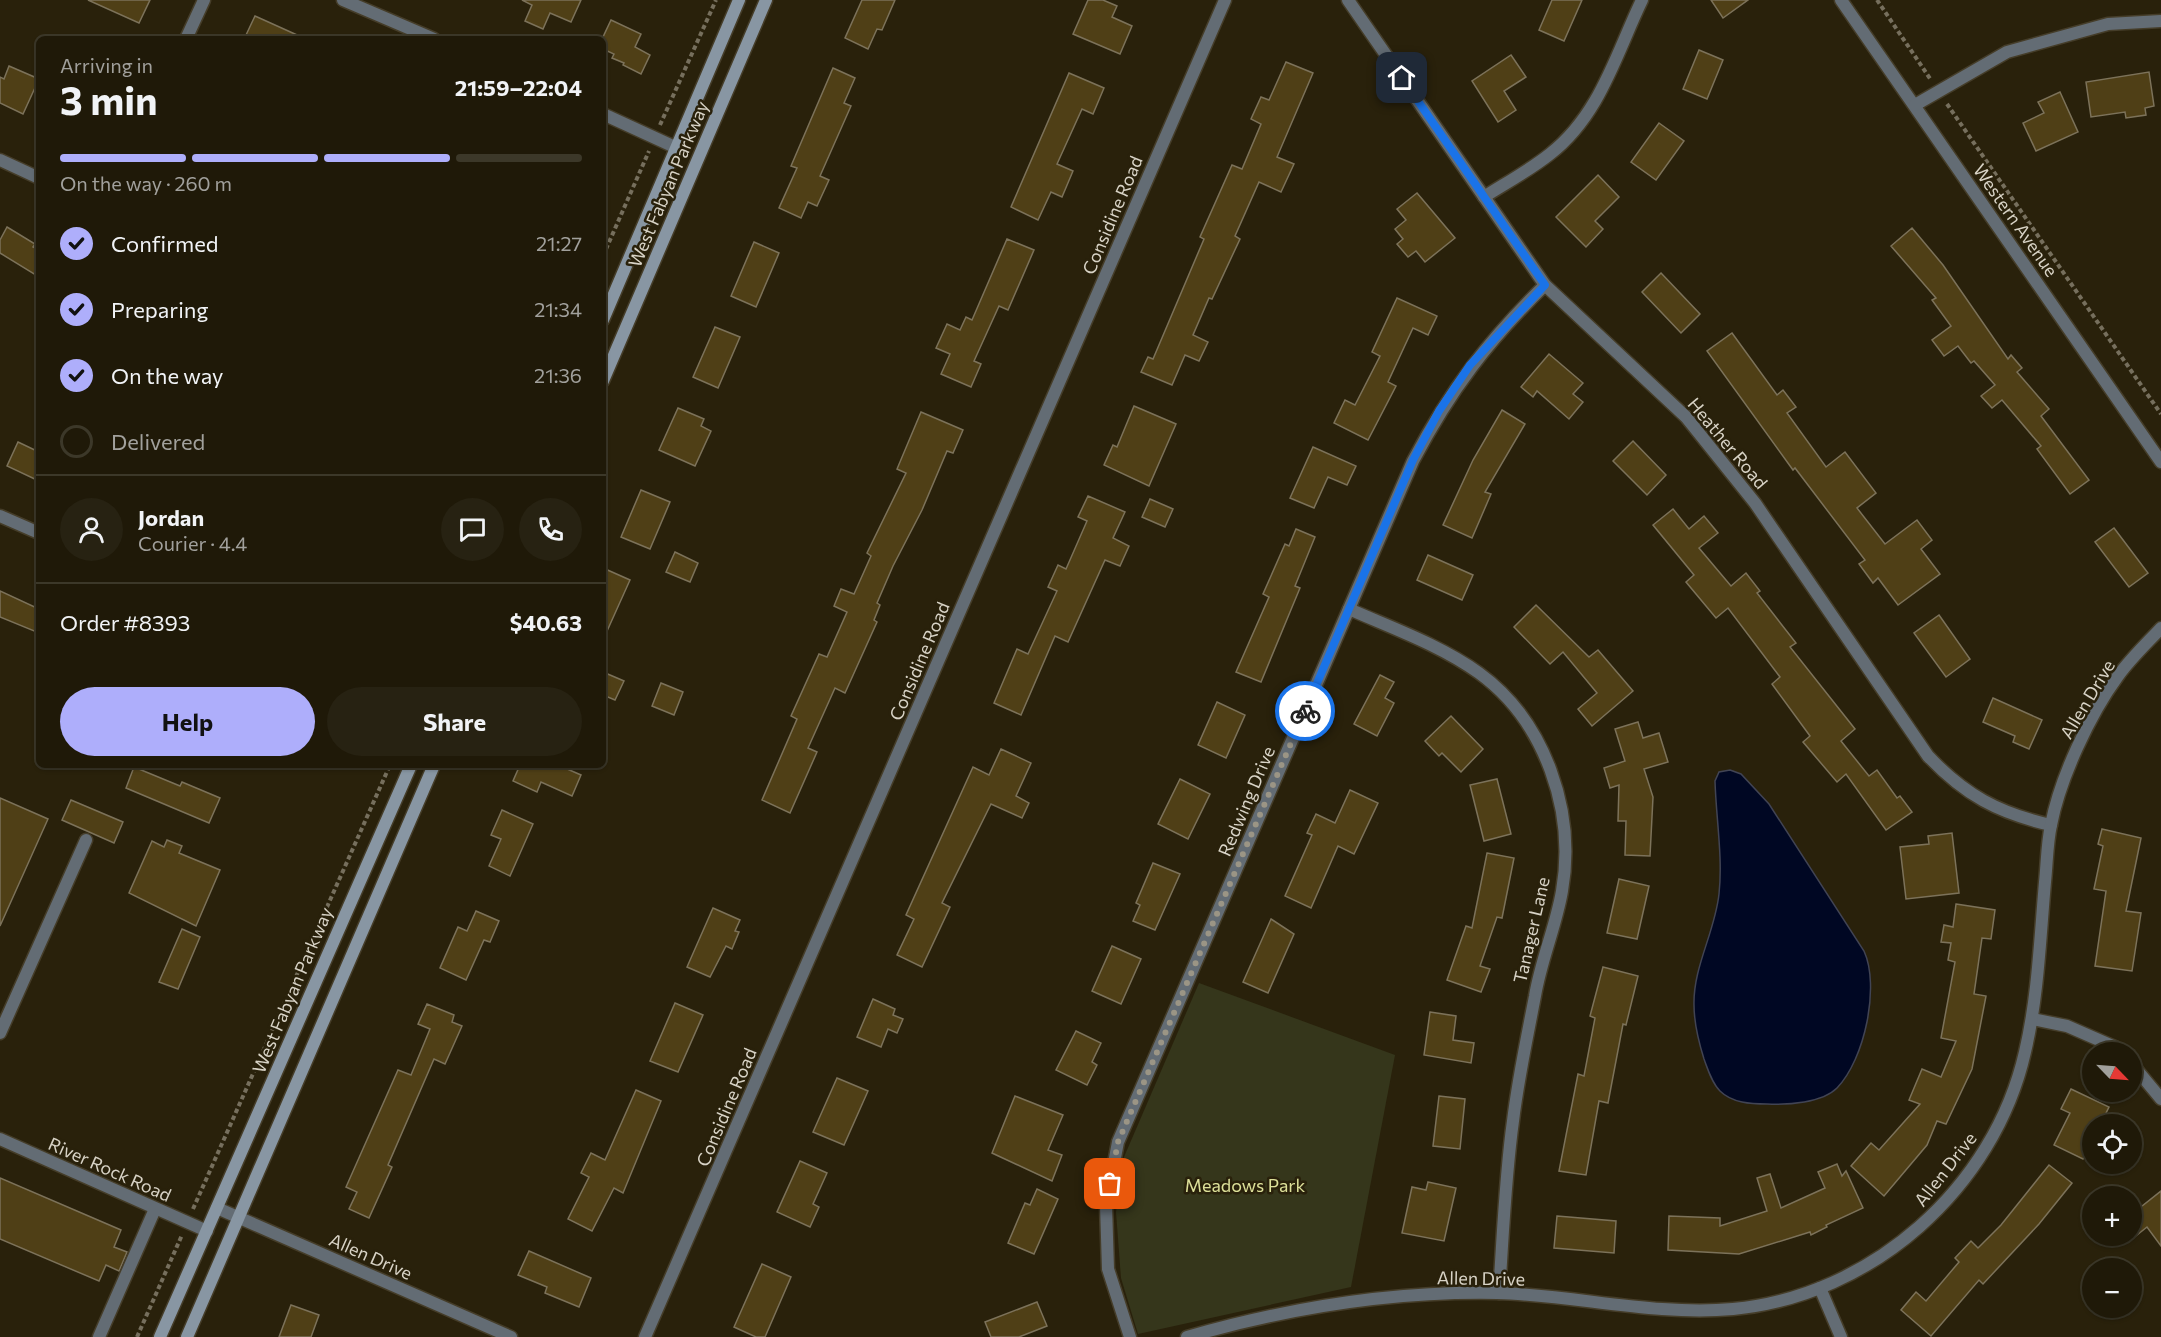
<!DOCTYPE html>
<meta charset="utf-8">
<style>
:root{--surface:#1f1908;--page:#272212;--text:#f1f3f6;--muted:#a1a09c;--line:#3c3829;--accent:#aeaefb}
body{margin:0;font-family:Commissioner,sans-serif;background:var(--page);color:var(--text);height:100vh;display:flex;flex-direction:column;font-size:22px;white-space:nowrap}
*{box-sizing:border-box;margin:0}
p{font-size:20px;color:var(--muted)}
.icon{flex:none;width:33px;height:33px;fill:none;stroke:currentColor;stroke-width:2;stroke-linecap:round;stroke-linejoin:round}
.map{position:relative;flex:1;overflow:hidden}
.side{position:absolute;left:36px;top:36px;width:570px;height:732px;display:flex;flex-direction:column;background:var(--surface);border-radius:9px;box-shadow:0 2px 4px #0004,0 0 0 2px var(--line)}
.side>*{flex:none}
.needle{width:39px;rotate:115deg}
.tools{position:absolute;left:2082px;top:1042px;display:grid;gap:12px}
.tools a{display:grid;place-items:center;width:60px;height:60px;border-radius:50%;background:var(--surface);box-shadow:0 2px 4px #0004,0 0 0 2px var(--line);font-size:30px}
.pin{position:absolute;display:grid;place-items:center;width:51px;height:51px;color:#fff;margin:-26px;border-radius:12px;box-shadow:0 3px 9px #0006}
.courier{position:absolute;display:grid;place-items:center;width:60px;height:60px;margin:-30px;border:4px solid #1a73e8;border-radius:50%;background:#fff;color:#222;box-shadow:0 2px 8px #0007}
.summary em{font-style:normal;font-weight:700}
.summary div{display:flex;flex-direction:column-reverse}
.summary{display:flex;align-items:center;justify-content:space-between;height:102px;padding:0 24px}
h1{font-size:39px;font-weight:700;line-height:45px}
.bar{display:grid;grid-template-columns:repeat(4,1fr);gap:9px 6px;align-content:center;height:72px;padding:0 24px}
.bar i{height:8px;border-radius:4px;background:var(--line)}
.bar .selected{background:var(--accent)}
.bar p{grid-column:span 4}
.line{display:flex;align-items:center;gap:15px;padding:0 24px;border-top:2px solid var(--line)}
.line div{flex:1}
.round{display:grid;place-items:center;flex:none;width:63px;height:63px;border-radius:32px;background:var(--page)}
ol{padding:0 24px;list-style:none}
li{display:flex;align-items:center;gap:18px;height:66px}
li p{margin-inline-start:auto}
li .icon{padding:6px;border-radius:50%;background:var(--accent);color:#111;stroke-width:4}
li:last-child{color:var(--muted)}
li i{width:33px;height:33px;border:3px solid var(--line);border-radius:50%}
.button{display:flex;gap:12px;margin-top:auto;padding:12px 24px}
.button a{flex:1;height:69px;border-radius:36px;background:var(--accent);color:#111;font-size:24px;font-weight:700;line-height:69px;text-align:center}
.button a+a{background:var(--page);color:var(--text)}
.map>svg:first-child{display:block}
.green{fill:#35361b}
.water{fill:#000723;stroke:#414454;stroke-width:1.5}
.building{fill:#4f3f16;stroke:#7c725a;stroke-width:1.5}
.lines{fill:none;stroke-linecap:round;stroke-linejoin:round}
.street-casing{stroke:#453d29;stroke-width:15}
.secondary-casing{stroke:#453d29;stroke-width:15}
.path{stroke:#766f5d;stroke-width:4;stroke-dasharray:4.5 3;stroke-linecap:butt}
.street{stroke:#636c74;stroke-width:12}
.secondary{stroke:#8896a3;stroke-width:12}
.done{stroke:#9b9585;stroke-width:6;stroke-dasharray:0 10.8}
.route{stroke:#1a73e8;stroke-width:8}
.labels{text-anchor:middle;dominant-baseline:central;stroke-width:5;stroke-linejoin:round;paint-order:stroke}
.street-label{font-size:18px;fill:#d8d3c6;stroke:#29210b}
.park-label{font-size:18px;fill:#dde099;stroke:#29210b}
</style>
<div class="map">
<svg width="2161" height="1337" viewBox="0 0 2161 1337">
<rect width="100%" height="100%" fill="#29210b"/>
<polygon class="green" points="1199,983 1395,1055 1351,1287 1138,1334 1121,1278 1116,1212 1124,1157"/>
<path class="water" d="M1730,770L1741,774L1769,804L1864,951C1880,986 1865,1059 1837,1088C1822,1103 1788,1105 1767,1104C1751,1104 1732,1103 1720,1091C1712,1083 1708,1070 1704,1059C1699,1043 1694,1022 1694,1005C1693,967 1715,932 1719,894C1723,857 1716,818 1715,781L1719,772Z"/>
<g class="building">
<polygon points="88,0 150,0 139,23"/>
<polygon points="522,0 581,0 571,22 550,13 543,29 525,21 532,5"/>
<polygon points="862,0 895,0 882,30 877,29 868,49 845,38"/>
<polygon points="1088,0 1103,0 1117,6 1112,17 1132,26 1120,54 1073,34"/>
<polygon points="1552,0 1582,0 1564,41 1539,30"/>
<polygon points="1711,0 1748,0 1723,18"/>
<polygon points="255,16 306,39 256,39 246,35"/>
<polygon points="611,20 641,34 635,47 650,55 641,74 623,65 624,63 612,58 614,54 603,49 603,37"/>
<polygon points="1699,50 1723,60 1707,99 1683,89"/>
<polygon points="1511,55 1526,77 1504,91 1516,110 1498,122 1472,81"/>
<polygon points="1286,62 1313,73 1277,157 1294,164 1281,192 1259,182 1235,236 1240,239 1212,299 1209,298 1193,335 1208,342 1199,361 1185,355 1172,385 1141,372 1148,357 1153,359 1204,239 1200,237 1232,165 1242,169 1261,124 1251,119 1261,97 1269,100"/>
<polygon points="9,66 39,79 23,114 0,103 0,77 4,79"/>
<polygon points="833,68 855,78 844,103 851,106 820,176 829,180 817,206 808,202 801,218 779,208 797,168 791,166"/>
<polygon points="2149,72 2154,106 2145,108 2146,115 2126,118 2125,112 2091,117 2086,82"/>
<polygon points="1069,73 1104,88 1093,114 1082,109 1057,164 1073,171 1062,197 1051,192 1038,220 1011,207"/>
<polygon points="2060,92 2078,132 2036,151 2023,123 2044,113 2038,102"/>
<polygon points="1659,123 1684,141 1656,180 1631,162"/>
<polygon points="1598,175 1619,197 1595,221 1603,229 1586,247 1556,217"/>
<polygon points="1417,193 1455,238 1425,262 1416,251 1408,257 1397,244 1403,239 1395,229 1406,220 1397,209"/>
<polygon points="7,227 35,244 33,247 39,250 39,277 0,253 0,240"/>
<polygon points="1912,228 1943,265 2008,359 2011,355 2022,368 2017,372 2049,409 2041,416 2089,480 2070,494 2037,449 2041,446 2002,400 1992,408 1981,396 1995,385 1974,361 1971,363 1958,346 1944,356 1932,340 1951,326 1932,300 1936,298 1891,246"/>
<polygon points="1007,239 1034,250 1008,310 999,306 974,361 981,364 971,387 941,374 950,354 936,348 947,324 960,330 966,317 972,320"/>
<polygon points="754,242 779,253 756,307 731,296"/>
<polygon points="1661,273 1700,314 1681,333 1642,292"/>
<polygon points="1397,298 1437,316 1428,335 1413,328 1388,382 1396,386 1368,440 1334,423 1345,400 1355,405 1380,356 1372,352"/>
<polygon points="715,327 740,337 718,388 693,377"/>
<polygon points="1732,333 1777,395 1783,390 1796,407 1787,413 1826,467 1845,452 1876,493 1857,508 1885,544 1917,520 1932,540 1921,549 1940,574 1898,605 1878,578 1873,583 1859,564 1865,560 1795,468 1793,470 1707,351"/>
<polygon points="1549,354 1583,383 1573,394 1583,402 1569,419 1537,391 1533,397 1521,387"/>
<polygon points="1134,406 1176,424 1149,486 1104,465 1113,445 1117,447"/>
<polygon points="678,408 704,419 701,426 711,431 695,466 659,450"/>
<polygon points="1502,410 1525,424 1485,492 1491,494 1472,538 1443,525 1473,460"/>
<polygon points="921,412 963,430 953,453 947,451 922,510 893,566 877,603 880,605 874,620 877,622 845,693 835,688 808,748 817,752 790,813 762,800 797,719 791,716 819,654 827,657 847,612 834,606 841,589 854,594 871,556 867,553 906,473 897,469"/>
<polygon points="1633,441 1666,475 1647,495 1613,461"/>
<polygon points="18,442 39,452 39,481 7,466"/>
<polygon points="1313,447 1356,466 1347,485 1328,477 1314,508 1290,498"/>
<polygon points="641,490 670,502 650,549 621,537"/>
<polygon points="1088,496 1125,512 1113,538 1129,546 1120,566 1105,560 1068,642 1055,636 1021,715 994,703 1017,649 1028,654 1057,591 1048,587 1058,565 1066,569 1087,521 1078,517"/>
<polygon points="1150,499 1173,509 1165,527 1142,517"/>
<polygon points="1673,509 1689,529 1704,516 1718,533 1699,548 1731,586 1746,573 1760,591 1757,593 1796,643 1790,647 1855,729 1841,741 1869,776 1877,770 1897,798 1900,796 1912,812 1886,830 1846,774 1837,782 1803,742 1810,736 1772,684 1780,677 1728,608 1716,618 1686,582 1694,575 1653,525"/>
<polygon points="2114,528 2148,573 2129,587 2095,542"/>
<polygon points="1296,529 1315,537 1295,586 1300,588 1261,682 1236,672 1269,597 1263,594 1285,544 1289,546"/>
<polygon points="675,552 698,563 690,582 666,572"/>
<polygon points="1428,555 1473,575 1462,600 1417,580"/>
<polygon points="603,568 630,580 603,640"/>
<polygon points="0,591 39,609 39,633 0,617"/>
<polygon points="1536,605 1589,657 1598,650 1633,691 1592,726 1578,709 1597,693 1563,652 1550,664 1514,627"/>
<polygon points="1939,615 1970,659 1946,677 1914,633"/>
<polygon points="603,672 624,681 615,700 603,695"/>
<polygon points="1380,675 1394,682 1385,698 1394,703 1377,736 1354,724"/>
<polygon points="661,683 683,692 674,715 652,706"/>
<polygon points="1993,698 2042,720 2029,749 2013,742 2015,736 1983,722"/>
<polygon points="1217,702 1245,715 1226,758 1198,745"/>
<polygon points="1451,716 1483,749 1461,772 1442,753 1439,756 1425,741"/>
<polygon points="1638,722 1643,738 1659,733 1668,762 1644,769 1653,797 1650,856 1625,855 1626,821 1618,821 1619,785 1610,788 1604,768 1625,761 1615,729"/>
<polygon points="1001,749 1031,763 1016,796 1029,803 1022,818 991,804 942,903 950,907 922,967 897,955 914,919 906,915 973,767 989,775"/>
<polygon points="520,765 558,765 581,775 572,796 541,782 537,792 513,781"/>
<polygon points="134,767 180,786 182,782 220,798 209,823 126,788"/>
<polygon points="1180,779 1210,794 1188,839 1158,824"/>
<polygon points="1497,779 1511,834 1484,841 1470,785"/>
<polygon points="1350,790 1378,803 1354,854 1338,846 1311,908 1285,896 1312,835 1307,833 1316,814 1335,823"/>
<polygon points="0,798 48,819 0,926"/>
<polygon points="71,800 123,822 114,843 62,820"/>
<polygon points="502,810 533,824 510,876 489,866 501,839 491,835"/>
<polygon points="2102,829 2141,838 2126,911 2141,913 2132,971 2095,966 2106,891 2094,889 2103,846 2098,844"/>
<polygon points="1952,833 1959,893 1906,899 1900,847 1929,844 1928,836"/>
<polygon points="167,840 182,846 179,853 220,870 196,926 129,893 152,841 164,847"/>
<polygon points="1487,853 1514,858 1502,918 1497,917 1480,966 1490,969 1481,992 1447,980 1466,926 1472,928"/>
<polygon points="1153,863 1180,874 1155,930 1133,921 1140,905 1136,903"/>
<polygon points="1619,879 1649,886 1637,939 1607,933"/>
<polygon points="1956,904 1995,910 1991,939 1982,938 1974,994 1986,996 1972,1069 1946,1124 1937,1121 1927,1145 1884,1196 1851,1166 1871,1143 1879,1150 1920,1104 1909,1100 1922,1069 1941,1077 1956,1041 1941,1038 1955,962 1948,960 1951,943 1941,942 1944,925 1953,927"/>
<polygon points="713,908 740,920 735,931 739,932 732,949 726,946 710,977 687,967"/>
<polygon points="476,911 499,921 490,942 484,940 466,980 440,968 458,927 467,931"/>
<polygon points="1271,919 1294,934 1268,993 1243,982"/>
<polygon points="182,929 200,937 178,989 159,982"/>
<polygon points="1112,946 1141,959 1121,1004 1092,991"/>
<polygon points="1603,967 1638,976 1626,1025 1623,1024 1608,1103 1599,1101 1586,1175 1559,1171 1578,1074 1584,1076 1595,1018 1590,1016"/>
<polygon points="873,999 895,1009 893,1015 903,1019 897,1033 888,1029 881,1047 857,1037"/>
<polygon points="675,1003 703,1015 678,1072 650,1061"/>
<polygon points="427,1004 454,1015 452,1022 462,1026 445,1064 434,1059 388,1165 392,1167 369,1218 349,1209 357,1192 346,1187 398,1070 411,1075 430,1029 418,1024"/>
<polygon points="1430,1012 1456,1016 1453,1040 1474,1043 1471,1063 1424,1055"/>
<polygon points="1076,1031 1101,1043 1092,1062 1097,1065 1087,1085 1056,1070"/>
<polygon points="837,1078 868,1091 844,1145 813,1132"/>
<polygon points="2071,1089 2109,1107 2100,1125 2092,1125 2092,1140 2083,1159 2054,1145 2070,1113 2061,1109"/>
<polygon points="636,1090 661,1101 623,1193 614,1188 592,1231 568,1219 589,1177 581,1173 591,1153 605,1160"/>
<polygon points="1015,1096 1063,1115 1048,1150 1062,1155 1052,1181 992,1153"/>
<polygon points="1439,1096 1465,1099 1460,1149 1433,1146"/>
<polygon points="800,1161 827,1173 813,1204 819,1207 810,1227 777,1212"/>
<polygon points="1837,1164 1842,1176 1846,1171 1863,1208 1826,1225 1827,1227 1811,1235 1810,1232 1739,1254 1668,1250 1669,1216 1720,1218 1720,1226 1767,1211 1757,1178 1770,1174 1781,1208 1825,1188 1818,1172"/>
<polygon points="2049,1165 2072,1183 2039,1224 1983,1284 1979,1280 1931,1336 1901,1310 1916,1292 1926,1301 1959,1262 1955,1258 1971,1241 1978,1248 2001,1225"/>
<polygon points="0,1178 121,1230 114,1247 127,1252 119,1271 106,1265 99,1281 0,1239"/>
<polygon points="1428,1182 1456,1188 1444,1241 1402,1233 1412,1187 1426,1190"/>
<polygon points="1037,1189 1058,1199 1034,1254 1008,1243 1025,1203 1030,1205"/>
<polygon points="2161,1191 2161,1246 2147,1227 2132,1239 2132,1214"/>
<polygon points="1557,1216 1616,1221 1614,1253 1554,1248"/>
<polygon points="529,1251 591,1278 579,1307 545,1293 547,1287 518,1275"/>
<polygon points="762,1264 791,1277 765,1337 756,1337 734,1327"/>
<polygon points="1037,1302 1047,1326 1019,1337 991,1337 985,1322"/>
<polygon points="291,1305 319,1315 311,1337 279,1337"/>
</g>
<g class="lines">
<defs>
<g id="street">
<polyline points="343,0 434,39"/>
<path d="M1348,0L1545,285L1686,417L1755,503L1928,756C1965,795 1998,813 2051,825"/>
<polyline points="1841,0 2161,462"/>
<polyline points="186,39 204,0"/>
<polyline points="1915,105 2007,52 2108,24 2161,21"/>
<polyline points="603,114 677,148"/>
<polyline points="0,160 39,178"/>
<path d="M1484,197C1506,183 1530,170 1550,154C1600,115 1616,54 1642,0"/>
<polyline points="0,516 39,533"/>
<path d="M1349,609C1392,628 1440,645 1479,673C1545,721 1576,811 1562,891C1556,926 1541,960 1535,996C1527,1038 1518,1079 1513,1121C1505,1178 1503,1236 1499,1293"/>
<polyline points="2032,1019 2067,1026 2115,1047 2121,1053"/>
<polyline points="0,1033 86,840"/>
<polyline points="2132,1064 2161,1099"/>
<polyline points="0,1139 207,1231"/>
<polyline points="217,1208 511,1337"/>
<polyline points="1820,1288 1841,1337"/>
<polyline points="99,1337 155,1209"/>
<polyline points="645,1337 1225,0"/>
<path d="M1130,1337L1108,1269L1106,1205L1118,1142L1413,461C1451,389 1487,342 1545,285"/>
<path d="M1187,1337C1288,1308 1391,1291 1497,1293C1575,1295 1654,1316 1733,1309C1872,1296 1994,1188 2025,1052C2038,997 2040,939 2045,882C2047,863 2047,843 2051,825C2060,778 2090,714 2118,676C2130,659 2147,643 2161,628"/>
</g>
<g id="secondary">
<polyline points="603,320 739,0"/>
<polyline points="603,381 766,0"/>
<polyline points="160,1337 411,765"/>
<polyline points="187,1337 434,765"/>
</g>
</defs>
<use href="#street" class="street-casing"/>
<use href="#secondary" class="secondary-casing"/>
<g class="path">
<polyline points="1877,0 1931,80"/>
<polyline points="1947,104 2161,414"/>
<polyline points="660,125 716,0"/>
<polyline points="603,256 649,151"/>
<polyline points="193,1209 390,765"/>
<polyline points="137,1337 182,1235"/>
</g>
<use href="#street" class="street"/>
<use href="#secondary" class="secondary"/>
</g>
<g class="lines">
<polyline class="done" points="1110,1184 1118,1142 1305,711"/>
<polyline class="route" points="1305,711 1413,460 1439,411 1470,365 1545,285 1402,78"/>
</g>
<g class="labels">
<g class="street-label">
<text transform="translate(668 184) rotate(-67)">West Fabyan Parkway</text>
<text transform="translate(1112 215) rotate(-67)">Considine Road</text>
<text transform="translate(2016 220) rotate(55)">Western Avenue</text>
<text transform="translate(1728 443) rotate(50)">Heather Road</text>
<text transform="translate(919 661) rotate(-67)">Considine Road</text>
<text transform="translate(2087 699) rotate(-59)">Allen Drive</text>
<text transform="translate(1246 801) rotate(-67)">Redwing Drive</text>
<text transform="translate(1531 930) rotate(-77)">Tanager Lane</text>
<text transform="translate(292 990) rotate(-67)">West Fabyan Parkway</text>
<text transform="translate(726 1107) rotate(-67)">Considine Road</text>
<text transform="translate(110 1169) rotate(24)">River Rock Road</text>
<text transform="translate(1945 1169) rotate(-52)">Allen Drive</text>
<text transform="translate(371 1256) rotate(24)">Allen Drive</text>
<text transform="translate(1481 1278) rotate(1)">Allen Drive</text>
</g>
<g class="park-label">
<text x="1245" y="1185">Meadows Park</text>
</g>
</g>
</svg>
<div class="tools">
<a><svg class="needle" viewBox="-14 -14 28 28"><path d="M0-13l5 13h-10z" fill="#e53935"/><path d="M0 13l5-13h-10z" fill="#a1a09c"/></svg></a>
<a><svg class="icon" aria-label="locate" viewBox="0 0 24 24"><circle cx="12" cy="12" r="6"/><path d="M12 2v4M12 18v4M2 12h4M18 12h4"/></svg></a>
<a>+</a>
<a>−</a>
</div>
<div class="pin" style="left:1110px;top:1184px;background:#ea580c"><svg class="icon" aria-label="bag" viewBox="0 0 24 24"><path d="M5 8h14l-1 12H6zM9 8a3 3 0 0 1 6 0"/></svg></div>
<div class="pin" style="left:1402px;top:78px;background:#1f2937"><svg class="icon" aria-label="home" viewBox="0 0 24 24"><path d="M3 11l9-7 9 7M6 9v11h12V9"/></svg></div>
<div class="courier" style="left:1305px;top:711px"><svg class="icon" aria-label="bike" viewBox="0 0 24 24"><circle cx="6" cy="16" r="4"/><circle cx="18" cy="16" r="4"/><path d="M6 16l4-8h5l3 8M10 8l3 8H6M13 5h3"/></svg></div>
<section class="side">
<div class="summary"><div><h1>3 min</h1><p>Arriving in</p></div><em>21:59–22:04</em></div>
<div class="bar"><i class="selected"></i><i class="selected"></i><i class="selected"></i><i></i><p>On the way · 260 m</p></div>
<ol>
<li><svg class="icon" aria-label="check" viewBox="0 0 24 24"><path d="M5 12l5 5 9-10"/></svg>Confirmed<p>21:27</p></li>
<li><svg class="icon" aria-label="check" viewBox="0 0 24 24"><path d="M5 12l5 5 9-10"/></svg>Preparing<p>21:34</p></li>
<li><svg class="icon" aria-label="check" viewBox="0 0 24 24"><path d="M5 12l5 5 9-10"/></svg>On the way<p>21:36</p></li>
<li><i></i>Delivered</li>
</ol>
<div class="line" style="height:108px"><a class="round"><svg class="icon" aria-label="person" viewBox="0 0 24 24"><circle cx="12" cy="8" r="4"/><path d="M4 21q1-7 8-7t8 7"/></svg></a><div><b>Jordan</b><p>Courier · 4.4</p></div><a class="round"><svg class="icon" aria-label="chat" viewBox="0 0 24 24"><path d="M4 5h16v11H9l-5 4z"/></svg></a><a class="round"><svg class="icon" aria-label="phone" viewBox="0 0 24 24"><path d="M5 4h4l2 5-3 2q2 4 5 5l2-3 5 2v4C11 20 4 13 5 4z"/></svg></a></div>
<div class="line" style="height:78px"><div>Order #8393</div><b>$40.63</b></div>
<div class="button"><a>Help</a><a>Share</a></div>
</section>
</div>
